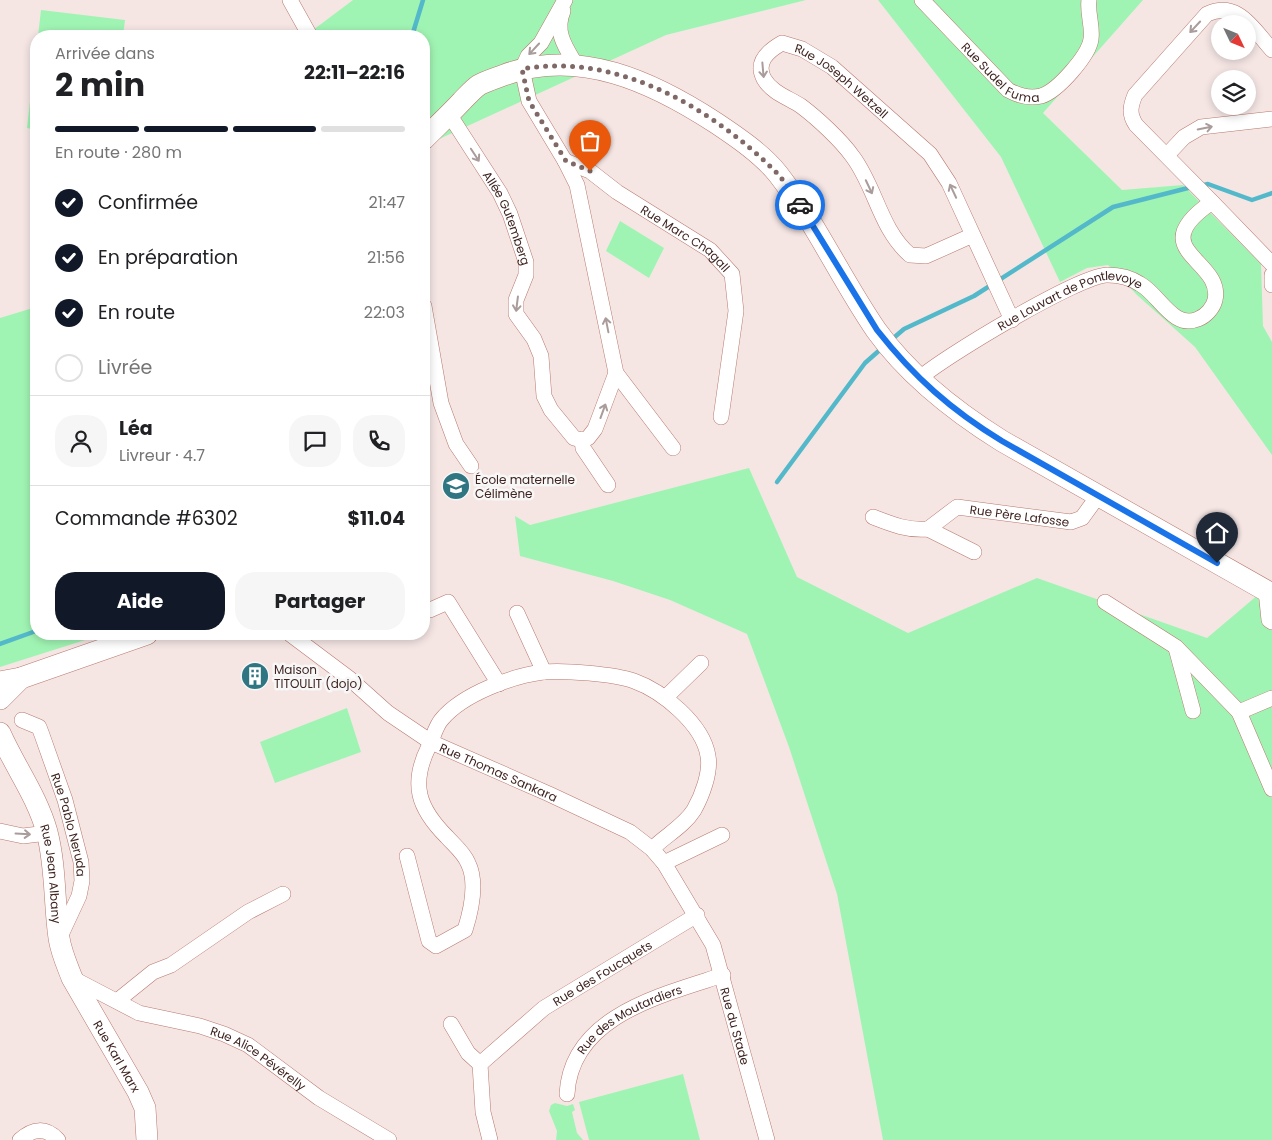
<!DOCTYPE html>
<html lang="fr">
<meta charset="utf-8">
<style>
:root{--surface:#fff;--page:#f6f6f6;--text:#202124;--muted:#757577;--line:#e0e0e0;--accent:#111827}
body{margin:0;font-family:Poppins,sans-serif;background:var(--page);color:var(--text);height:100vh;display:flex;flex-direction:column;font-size:19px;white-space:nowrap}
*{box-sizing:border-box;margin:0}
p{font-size:16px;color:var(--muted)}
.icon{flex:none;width:28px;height:28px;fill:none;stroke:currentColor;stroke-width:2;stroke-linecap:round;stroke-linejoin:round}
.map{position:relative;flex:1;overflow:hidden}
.side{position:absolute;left:30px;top:30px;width:400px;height:610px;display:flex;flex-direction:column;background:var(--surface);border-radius:20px;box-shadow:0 2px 8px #0003}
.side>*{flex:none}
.needle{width:32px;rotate:133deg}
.tools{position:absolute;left:1211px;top:15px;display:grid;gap:10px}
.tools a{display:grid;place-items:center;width:45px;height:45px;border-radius:50%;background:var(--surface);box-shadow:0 2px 8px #0003;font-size:25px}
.pin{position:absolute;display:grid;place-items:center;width:42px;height:42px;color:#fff;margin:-51px -21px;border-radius:50% 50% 50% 0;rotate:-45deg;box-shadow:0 0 5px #0007}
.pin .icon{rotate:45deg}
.courier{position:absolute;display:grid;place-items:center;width:50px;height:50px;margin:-25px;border:4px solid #1a73e8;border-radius:50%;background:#fff;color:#222;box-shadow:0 1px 6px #0007}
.headline em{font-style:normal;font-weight:700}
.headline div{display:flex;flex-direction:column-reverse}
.headline{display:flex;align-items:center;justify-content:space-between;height:85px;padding:0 25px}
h1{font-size:32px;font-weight:700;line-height:38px}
.bar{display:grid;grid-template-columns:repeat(4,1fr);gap:8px 5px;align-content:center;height:60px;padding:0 25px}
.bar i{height:6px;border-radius:4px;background:var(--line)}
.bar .current{background:var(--accent)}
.bar p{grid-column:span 4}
.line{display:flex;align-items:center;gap:12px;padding:0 25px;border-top:1px solid var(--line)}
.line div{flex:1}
.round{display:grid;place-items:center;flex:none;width:52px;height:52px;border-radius:20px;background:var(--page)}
ol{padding:0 25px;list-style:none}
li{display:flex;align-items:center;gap:15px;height:55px}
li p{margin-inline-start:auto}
li .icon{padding:5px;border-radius:50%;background:var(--accent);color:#fff;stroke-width:4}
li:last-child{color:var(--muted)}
li i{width:28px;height:28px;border:2px solid var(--line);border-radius:50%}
.cta{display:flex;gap:10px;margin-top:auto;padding:10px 25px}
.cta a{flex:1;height:58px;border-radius:20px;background:var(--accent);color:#fff;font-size:20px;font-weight:700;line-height:58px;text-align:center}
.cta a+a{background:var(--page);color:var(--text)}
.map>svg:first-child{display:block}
.green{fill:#a0f4b3}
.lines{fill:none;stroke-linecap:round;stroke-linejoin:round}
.stream{stroke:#53b9ca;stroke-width:4.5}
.street-casing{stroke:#b8786d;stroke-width:16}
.secondary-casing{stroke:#b8786d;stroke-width:22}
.street{stroke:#fff;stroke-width:15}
.secondary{stroke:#fff;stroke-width:21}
.oneway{stroke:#a99c9b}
.done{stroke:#7f6865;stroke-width:5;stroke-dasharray:0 9}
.route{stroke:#1a73e8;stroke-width:6}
.labels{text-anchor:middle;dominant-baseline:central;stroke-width:5;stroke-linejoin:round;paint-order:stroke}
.street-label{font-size:12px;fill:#3f2420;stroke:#f7f7f7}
.poi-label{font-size:12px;fill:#3f2420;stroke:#f7f7f7;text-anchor:start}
</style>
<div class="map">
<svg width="1272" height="1140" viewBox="0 0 1272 1140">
<rect width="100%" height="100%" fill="#f5e6e4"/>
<g class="green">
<polygon points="353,0 806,0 666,35 424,146 424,36 305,36"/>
<polygon points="878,0 1143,0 1043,113 1122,190 1183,185 1261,264 1263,326 1272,342 1272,455 1195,347 1137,295 1108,265 1087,268 1060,282 1001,157"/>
<polygon points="41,10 125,20 123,36 38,36"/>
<polygon points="36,48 36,130 27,128"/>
<polygon points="620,221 664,248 649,278 606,251"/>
<polygon points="36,307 36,634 104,634 0,667 0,318"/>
<polygon points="749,468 797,577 908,633 1037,578 1207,638 1272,583 1272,1140 883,1140 837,894 789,747 747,634 670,600 613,581 520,556 515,516 530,525"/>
<polygon points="347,708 361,752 275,783 260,742"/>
<polygon points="683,1074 700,1140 589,1140 579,1102"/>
<polygon points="555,1103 567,1106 573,1104 575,1110 572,1112 577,1133 583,1140 556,1140 557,1131 549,1111 551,1105"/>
</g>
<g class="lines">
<g class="stream">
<polyline points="412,36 423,0"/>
<polyline points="1200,186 1208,184 1252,200 1272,193"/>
<polyline points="890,341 904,329 974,296 1113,207 1192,187"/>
<polyline points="777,482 865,363 882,348"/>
<polyline points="0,644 36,631"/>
</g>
<defs>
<g id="street">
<polyline points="290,0 310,36"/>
<polyline points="565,0 541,43 528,56 522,69 529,101 565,161 577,185 616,373 673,448"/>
<path id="s1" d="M922,0L1008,90C1019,96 1029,99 1041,96C1058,91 1089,55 1091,39C1093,26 1087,13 1089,0"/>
<path d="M563,11C554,32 566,48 576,65"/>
<path id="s2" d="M449,114L500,193L510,214L526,262V275L516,300V314L534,339L541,356L544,396L551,410L574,438L582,440L588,438L595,429L616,373"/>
<polyline points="1167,155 1184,137 1201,127 1272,119"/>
<path id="s3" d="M565,161L590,171L617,192L710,250L732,274L736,311L721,417"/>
<path d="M1212,202L1136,125C1129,114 1130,107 1135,95L1207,14C1238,0 1253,29 1272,50"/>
<path id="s4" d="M973,235L926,256L910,255C880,229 876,188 853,157C841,140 817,118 801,106C789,98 772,93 764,79C755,62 768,51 782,43L802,49L832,67L930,154L949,183L1012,320"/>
<polyline points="1272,275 1272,285"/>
<polyline points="424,306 441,403 456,444 471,466"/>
<path id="s5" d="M919,379C940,359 1083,273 1108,275C1119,275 1131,278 1140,284C1159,294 1173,330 1198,319C1206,316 1213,308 1215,300C1224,259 1141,251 1212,202L1272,264"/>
<polyline points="582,440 583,448 608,485"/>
<path d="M873,517C891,524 908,531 928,529"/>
<path id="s6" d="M974,552L928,529L957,507L1071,522L1082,518L1098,496"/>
<polyline points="1266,591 1269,620 1272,622"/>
<polyline points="1105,602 1176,647 1239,712 1272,698"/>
<polyline points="430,610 448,602 499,684"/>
<polyline points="517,613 544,672"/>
<path id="s7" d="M290,634L350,679L388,713L431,742L549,794L630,832L652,849L664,863L713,945L767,1140"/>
<polyline points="1176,648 1193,711"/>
<polyline points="666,697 701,663"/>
<polyline points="1239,712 1272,789"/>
<path id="s8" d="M22,720L39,727L42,735L65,800L81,862L82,881L79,896L59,939"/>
<polyline points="0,831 23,836 47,833"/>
<path d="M407,856L429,941L436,946L465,930C471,911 478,883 468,863C464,853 454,845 447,837C418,808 410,784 429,746C433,738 436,725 442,719C463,694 512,676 543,672C563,670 615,674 634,681C662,691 703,724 708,756C711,772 702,796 694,810C684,826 665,836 652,849"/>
<polyline points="664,863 722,835"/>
<path id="s9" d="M72,978L139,1013L200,1026L224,1034L248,1045L319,1098L389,1140"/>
<polyline points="117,1001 153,972 171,965 248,912 283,894"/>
<polyline points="451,1024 468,1053 480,1064"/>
<path id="s10" d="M567,1094C571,1016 662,995 723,975"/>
<path d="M20,1140C33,1128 46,1127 58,1140"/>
<path id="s11" d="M490,1140L483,1112L480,1064L544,1008L697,915"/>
</g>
<g id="secondary">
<path d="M424,139C437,126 450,114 462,101C467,96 473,89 479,85C486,81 496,78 504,75C579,47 653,82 716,123C737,137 762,154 778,174C816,223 841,279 876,330C909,376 954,411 1002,441L1272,594"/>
<polyline points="0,682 21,678 147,634"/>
<polyline points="0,699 21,678"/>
<path id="s12" d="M0,733C15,767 37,796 47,832C56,867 54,903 59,938C61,952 67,965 72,978L138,1092L145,1108L147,1140"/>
</g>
</defs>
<use href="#street" class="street-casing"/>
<use href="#secondary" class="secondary-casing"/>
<use href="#street" class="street"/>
<use href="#secondary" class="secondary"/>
</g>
<defs><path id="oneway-shaft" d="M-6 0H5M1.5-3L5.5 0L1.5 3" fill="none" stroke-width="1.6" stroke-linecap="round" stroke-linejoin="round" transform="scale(1.25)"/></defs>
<g class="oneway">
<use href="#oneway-shaft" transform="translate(1195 27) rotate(133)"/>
<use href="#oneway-shaft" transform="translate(534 49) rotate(133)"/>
<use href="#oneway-shaft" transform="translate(763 70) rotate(85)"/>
<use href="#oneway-shaft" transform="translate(1205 128) rotate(-11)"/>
<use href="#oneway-shaft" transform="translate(475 155) rotate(57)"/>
<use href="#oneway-shaft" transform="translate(869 187) rotate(65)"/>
<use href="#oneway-shaft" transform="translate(953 191) rotate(-115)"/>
<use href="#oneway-shaft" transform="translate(517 304) rotate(97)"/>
<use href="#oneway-shaft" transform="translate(607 325) rotate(-101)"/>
<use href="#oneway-shaft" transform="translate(603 411) rotate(-70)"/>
<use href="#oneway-shaft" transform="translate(23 834) rotate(3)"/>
</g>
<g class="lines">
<path class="done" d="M590,171L566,161L529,101L522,69C616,52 710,107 775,171C785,181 792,194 800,205"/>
<path class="route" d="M800,205L877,330C914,377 951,410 1002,441L1217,563"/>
</g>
<defs>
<symbol id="school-disc" viewBox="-11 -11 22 22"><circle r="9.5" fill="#2f7682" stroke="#f7f7f7"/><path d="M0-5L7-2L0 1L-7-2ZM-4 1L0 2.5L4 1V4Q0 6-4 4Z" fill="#fff"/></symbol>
<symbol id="building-disc" viewBox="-11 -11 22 22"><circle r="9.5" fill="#2f7682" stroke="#f7f7f7"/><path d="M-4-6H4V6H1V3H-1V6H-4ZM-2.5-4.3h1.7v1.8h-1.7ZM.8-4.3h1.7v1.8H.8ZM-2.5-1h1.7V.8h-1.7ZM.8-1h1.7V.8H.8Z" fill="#fff"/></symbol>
</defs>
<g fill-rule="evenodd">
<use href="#school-disc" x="440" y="470" width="32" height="32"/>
<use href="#building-disc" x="239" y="660" width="32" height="32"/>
</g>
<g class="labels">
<g class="street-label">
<text stroke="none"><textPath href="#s1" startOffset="109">Rue Sudel Fuma</textPath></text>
<text stroke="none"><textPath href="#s4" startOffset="418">Rue Joseph Wetzell</textPath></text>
<text stroke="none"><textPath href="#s2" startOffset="120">Allée Gutemberg</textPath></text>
<text stroke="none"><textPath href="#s3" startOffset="144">Rue Marc Chagall</textPath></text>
<text stroke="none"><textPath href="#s5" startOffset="174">Rue Louvart de Pontlevoye</textPath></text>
<text stroke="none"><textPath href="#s6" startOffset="151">Rue Père Lafosse</textPath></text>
<text stroke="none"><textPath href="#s7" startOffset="252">Rue Thomas Sankara</textPath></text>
<text stroke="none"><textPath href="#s8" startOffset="121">Rue Pablo Neruda</textPath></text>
<text stroke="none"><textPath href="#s12" startOffset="152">Rue Jean Albany</textPath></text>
<text stroke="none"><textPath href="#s11" startOffset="230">Rue des Foucquets</textPath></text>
<text stroke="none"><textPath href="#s10" startOffset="105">Rue des Moutardiers</textPath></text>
<text stroke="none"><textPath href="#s7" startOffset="622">Rue du Stade</textPath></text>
<text stroke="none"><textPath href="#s12" startOffset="349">Rue Karl Marx</textPath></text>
<text stroke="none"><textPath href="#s9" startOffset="205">Rue Alice Pévérelly</textPath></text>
</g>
<g class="poi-label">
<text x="475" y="479">École maternelle<tspan x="475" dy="14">Célimène</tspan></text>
<text x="274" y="669">Maison<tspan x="274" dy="14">TITOULIT (dojo)</tspan></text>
</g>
</g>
</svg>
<div class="tools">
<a><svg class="needle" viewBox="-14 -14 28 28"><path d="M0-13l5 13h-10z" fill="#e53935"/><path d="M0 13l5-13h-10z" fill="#757577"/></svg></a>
<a><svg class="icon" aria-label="layers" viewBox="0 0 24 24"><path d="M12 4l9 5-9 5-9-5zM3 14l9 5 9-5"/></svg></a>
</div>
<div class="pin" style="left:590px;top:171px;background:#ea580c"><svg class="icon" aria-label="bag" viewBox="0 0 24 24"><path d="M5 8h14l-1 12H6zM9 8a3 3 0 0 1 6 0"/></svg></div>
<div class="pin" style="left:1217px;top:563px;background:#1f2937"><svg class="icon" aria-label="home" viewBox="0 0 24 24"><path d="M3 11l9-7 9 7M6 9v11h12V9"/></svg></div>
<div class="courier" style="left:800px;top:205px"><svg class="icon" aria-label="car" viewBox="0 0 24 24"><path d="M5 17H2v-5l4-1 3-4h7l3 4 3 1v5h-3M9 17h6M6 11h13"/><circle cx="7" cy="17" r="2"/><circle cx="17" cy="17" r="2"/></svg></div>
<section class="side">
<div class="headline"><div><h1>2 min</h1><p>Arrivée dans</p></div><em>22:11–22:16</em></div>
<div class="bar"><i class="current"></i><i class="current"></i><i class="current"></i><i></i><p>En route · 280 m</p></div>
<ol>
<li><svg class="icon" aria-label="check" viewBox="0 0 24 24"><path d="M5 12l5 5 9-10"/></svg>Confirmée<p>21:47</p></li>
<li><svg class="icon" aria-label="check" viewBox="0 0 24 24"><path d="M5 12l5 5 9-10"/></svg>En préparation<p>21:56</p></li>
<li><svg class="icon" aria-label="check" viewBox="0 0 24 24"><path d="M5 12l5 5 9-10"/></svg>En route<p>22:03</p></li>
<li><i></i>Livrée</li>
</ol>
<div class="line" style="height:90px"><a class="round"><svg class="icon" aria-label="person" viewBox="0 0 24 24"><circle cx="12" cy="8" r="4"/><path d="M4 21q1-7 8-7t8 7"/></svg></a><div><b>Léa</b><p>Livreur · 4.7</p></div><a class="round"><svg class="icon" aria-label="chat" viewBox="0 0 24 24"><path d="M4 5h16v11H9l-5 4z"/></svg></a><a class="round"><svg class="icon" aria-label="phone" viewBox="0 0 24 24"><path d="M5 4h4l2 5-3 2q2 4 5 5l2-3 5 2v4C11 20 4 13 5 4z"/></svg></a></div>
<div class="line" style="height:65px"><div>Commande #6302</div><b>$11.04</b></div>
<div class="cta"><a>Aide</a><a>Partager</a></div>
</section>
</div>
